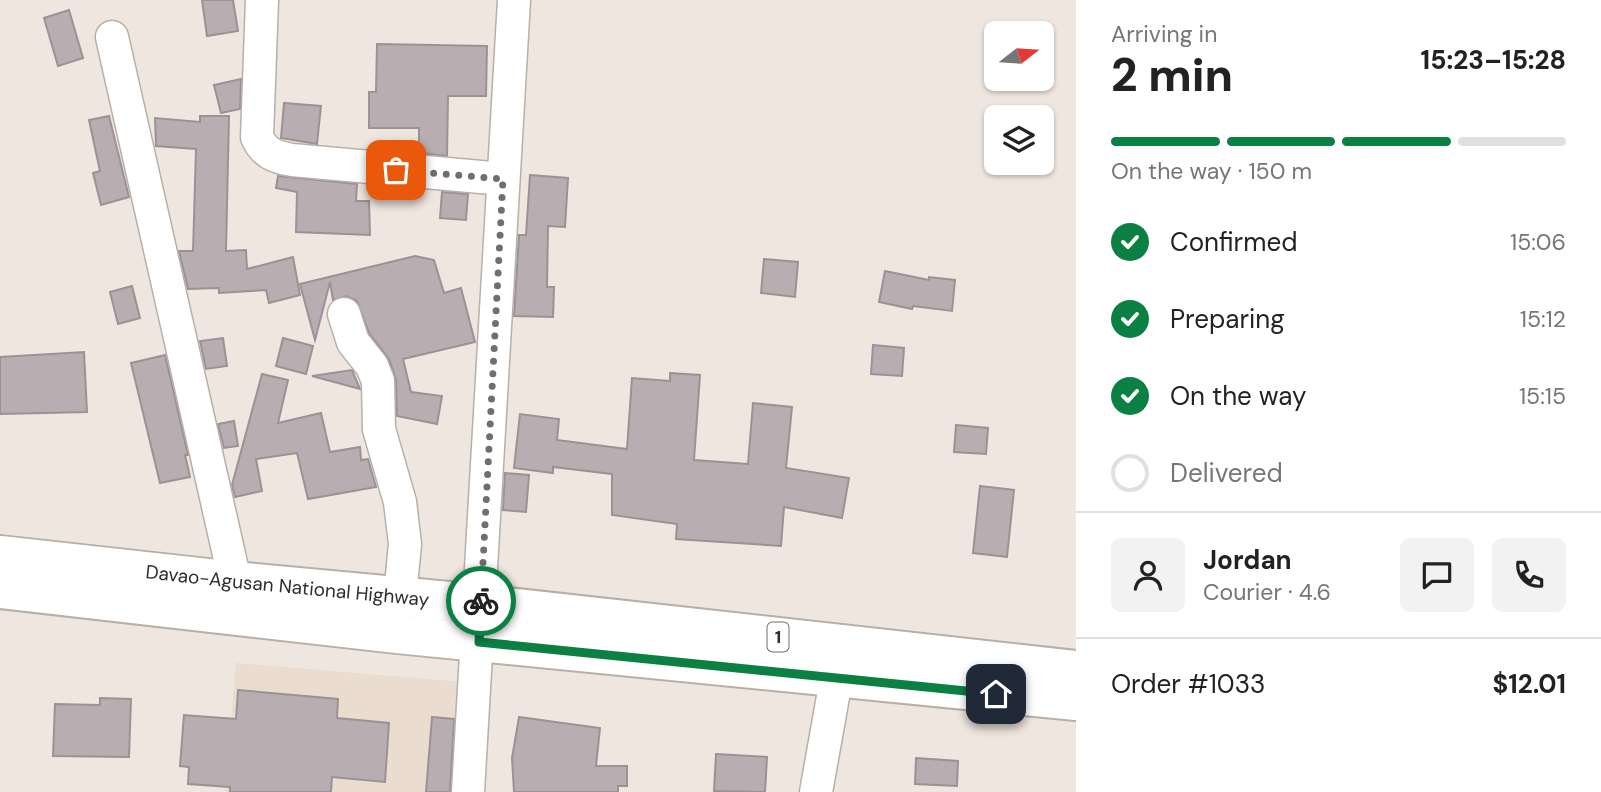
<!DOCTYPE html>
<meta charset="utf-8">
<style>
:root{--surface:#fff;--page:#f2f2f2;--text:#222;--muted:#767676;--line:#e0e0e0;--accent:#0b8043}
body{margin:0;font-family:"DM Sans",sans-serif;background:var(--page);color:var(--text);height:100vh;display:flex;flex-direction:column;font-size:26px;white-space:nowrap}
*{box-sizing:border-box;margin:0}
p{font-size:23px;color:var(--muted)}
.icon{flex:none;width:38px;height:38px;fill:none;stroke:currentColor;stroke-width:2;stroke-linecap:round;stroke-linejoin:round}
.map{position:relative;flex:1;overflow:hidden}
.drawer{display:flex;flex-direction:column;background:var(--surface);width:525px}
.drawer>*{flex:none}
.needle{width:46px;rotate:73deg}
.fabs{position:absolute;left:984px;top:21px;display:grid;gap:14px}
.fabs a{display:grid;place-items:center;width:70px;height:70px;border-radius:10px;background:var(--surface);box-shadow:0 2px 5px #0004;font-size:35px}
.pin{position:absolute;display:grid;place-items:center;width:60px;height:60px;color:#fff;margin:-30px;border-radius:14px;box-shadow:0 4px 10px #0006}
.courier{position:absolute;display:grid;place-items:center;width:70px;height:70px;margin:-35px;border:5px solid #0b8043;border-radius:50%;background:#fff;color:#222;box-shadow:0 2px 9px #0007}
.head em{font-style:normal;font-weight:800}
.head div{display:flex;flex-direction:column-reverse}
.head{display:flex;align-items:center;justify-content:space-between;height:119px;padding:0 35px}
h1{font-size:46px;font-weight:800;line-height:52px}
.bar{display:grid;grid-template-columns:repeat(4,1fr);gap:10px 7px;align-content:center;height:84px;padding:0 35px}
.bar i{height:9px;border-radius:5px;background:var(--line)}
.bar .on{background:var(--accent)}
.bar p{grid-column:span 4}
.line{display:flex;align-items:center;gap:18px;padding:0 35px;border-top:2px solid var(--line)}
.line div{flex:1}
.round{display:grid;place-items:center;flex:none;width:74px;height:74px;border-radius:10px;background:var(--page)}
ol{padding:0 35px;list-style:none}
li{display:flex;align-items:center;gap:21px;height:77px}
li p{margin-inline-start:auto}
li .icon{padding:7px;border-radius:50%;background:var(--accent);color:#fff;stroke-width:4}
li:last-child{color:var(--muted)}
li i{width:38px;height:38px;border:4px solid var(--line);border-radius:50%}
main{display:flex;flex:1;min-height:0}
.map>svg:first-child{display:block}
.built{fill:#eadcce}
.building{fill:#b8adb0;stroke:#9c9194;stroke-width:2}
.lines{fill:none;stroke-linecap:round;stroke-linejoin:round}
.minor-casing{stroke:#b8b0a8;stroke-width:35}
.highway-casing{stroke:#b8b0a8;stroke-width:42}
.minor{stroke:#fff;stroke-width:32}
.highway{stroke:#fff;stroke-width:38}
.done{stroke:#736e69;stroke-width:7;stroke-dasharray:0 12.6}
.route{stroke:#0b8043;stroke-width:9}
.labels{text-anchor:middle;dominant-baseline:central;stroke-width:7;stroke-linejoin:round;paint-order:stroke}
.shield{fill:#fff;stroke:#6e6c6a;stroke-width:2}
.shield-label{font-size:18px;font-weight:bold;fill:#302d2a}
.street-label{font-size:19px;fill:#302d2a;stroke:#fff}
</style>
<main>
<div class="map">
<svg width="1076" height="792" viewBox="0 0 1076 792">
<rect width="100%" height="100%" fill="#efe6df"/>
<polygon class="built" points="236,663 463,682 454,792 225,792"/>
<g class="building">
<polygon points="202,0 233,0 238,31 207,36"/>
<polygon points="69,10 83,58 58,66 44,18"/>
<polygon points="377,44 487,46 486,96 448,96 447,156 419,153 419,128 369,128 369,92 376,92"/>
<polygon points="241,79 240,109 221,113 214,85"/>
<polygon points="284,103 321,106 317,144 281,138"/>
<polygon points="109,116 129,197 101,205 93,173 100,171 89,120"/>
<polygon points="200,116 229,116 226,251 246,250 247,269 293,257 300,295 269,303 266,290 219,293 219,288 188,289 179,251 193,251 196,149 156,146 155,118 200,122"/>
<polygon points="530,175 568,178 565,227 548,226 547,287 554,287 553,317 514,316 519,235 526,235"/>
<polygon points="278,176 357,184 356,201 369,201 370,235 296,232 297,192 276,188"/>
<polygon points="442,192 468,194 466,220 440,218"/>
<polygon points="415,256 434,260 444,293 461,288 475,342 403,359 411,392 442,396 437,424 397,416 396,380 389,359 369,333 357,301 347,296 333,300 330,282 315,340 300,284"/>
<polygon points="764,259 798,262 795,297 761,293"/>
<polygon points="885,271 929,280 929,277 955,280 952,311 913,306 912,309 879,302"/>
<polygon points="132,286 140,318 118,324 110,292"/>
<polygon points="223,338 227,366 206,369 200,341"/>
<polygon points="283,338 313,346 306,374 276,366"/>
<polygon points="873,345 904,348 902,376 871,374"/>
<polygon points="84,352 87,412 0,414 0,357"/>
<polygon points="165,355 188,455 185,455 190,477 160,483 131,363"/>
<polygon points="352,370 360,389 312,376"/>
<polygon points="670,373 700,375 694,460 748,464 753,403 792,407 786,468 849,478 842,518 784,507 781,546 676,539 677,524 612,515 612,474 553,467 553,473 514,468 520,414 559,419 557,440 627,449 632,378 670,381"/>
<polygon points="262,374 288,380 278,423 321,413 330,452 360,447 361,460 368,459 376,487 308,499 297,453 256,459 262,491 235,497 232,485"/>
<polygon points="234,421 238,446 224,448 218,424"/>
<polygon points="956,425 988,428 986,454 954,452"/>
<polygon points="505,473 529,475 526,512 503,510"/>
<polygon points="980,486 1014,490 1007,557 973,553"/>
<polygon points="238,690 338,699 337,718 389,723 385,782 332,777 331,792 230,792 230,787 188,784 189,767 180,766 184,715 236,719"/>
<polygon points="100,698 131,699 129,757 53,756 55,704 100,705"/>
<polygon points="432,717 454,719 450,792 426,792"/>
<polygon points="519,717 600,728 596,766 627,766 627,786 618,786 618,792 514,792 512,758"/>
<polygon points="716,754 767,757 765,792 714,791"/>
<polygon points="916,758 958,761 957,786 915,784"/>
</g>
<g class="lines">
<defs>
<g id="minor">
<path d="M262,0L257,137C264,153 275,157 292,160L503,179"/>
<polyline points="112,37 235,581"/>
<polyline points="344,314 353,342 372,366 378,381 379,429 400,502 405,544 400,596"/>
<polyline points="468,792 514,0"/>
<polyline points="816,792 836,680"/>
</g>
<g id="highway">
<path id="s1" d="M0,555L235,581L481,604L1076,670"/>
<polyline points="0,589 397,634 1076,701"/>
</g>
</defs>
<use href="#minor" class="minor-casing"/>
<use href="#highway" class="highway-casing"/>
<use href="#minor" class="minor"/>
<use href="#highway" class="highway"/>
</g>
<g class="lines">
<polyline class="done" points="396,170 503,179 481,601"/>
<polyline class="route" points="481,601 479,642 996,694"/>
</g>
<g class="labels">
<rect class="shield" x="767.5" y="622.5" width="21" height="29" rx="5"/>
<g class="shield-label">
<text x="778" y="637">1</text>
</g>
<g class="street-label">
<text stroke="none"><textPath href="#s1" startOffset="289">Davao-Agusan National Highway</textPath></text>
</g>
</g>
</svg>
<div class="fabs">
<a><svg class="needle" viewBox="-14 -14 28 28"><path d="M0-13l5 13h-10z" fill="#e53935"/><path d="M0 13l5-13h-10z" fill="#767676"/></svg></a>
<a><svg class="icon" aria-label="layers" viewBox="0 0 24 24"><path d="M12 4l9 5-9 5-9-5zM3 14l9 5 9-5"/></svg></a>
</div>
<div class="pin" style="left:396px;top:170px;background:#ea580c"><svg class="icon" aria-label="bag" viewBox="0 0 24 24"><path d="M5 8h14l-1 12H6zM9 8a3 3 0 0 1 6 0"/></svg></div>
<div class="pin" style="left:996px;top:694px;background:#1f2937"><svg class="icon" aria-label="home" viewBox="0 0 24 24"><path d="M3 11l9-7 9 7M6 9v11h12V9"/></svg></div>
<div class="courier" style="left:481px;top:601px"><svg class="icon" aria-label="bike" viewBox="0 0 24 24"><circle cx="6" cy="16" r="4"/><circle cx="18" cy="16" r="4"/><path d="M6 16l4-8h5l3 8M10 8l3 8H6M13 5h3"/></svg></div>
</div>
<section class="drawer">
<div class="head"><div><h1>2 min</h1><p>Arriving in</p></div><em>15:23–15:28</em></div>
<div class="bar"><i class="on"></i><i class="on"></i><i class="on"></i><i></i><p>On the way · 150 m</p></div>
<ol>
<li><svg class="icon" aria-label="check" viewBox="0 0 24 24"><path d="M5 12l5 5 9-10"/></svg>Confirmed<p>15:06</p></li>
<li><svg class="icon" aria-label="check" viewBox="0 0 24 24"><path d="M5 12l5 5 9-10"/></svg>Preparing<p>15:12</p></li>
<li><svg class="icon" aria-label="check" viewBox="0 0 24 24"><path d="M5 12l5 5 9-10"/></svg>On the way<p>15:15</p></li>
<li><i></i>Delivered</li>
</ol>
<div class="line" style="height:126px"><a class="round"><svg class="icon" aria-label="person" viewBox="0 0 24 24"><circle cx="12" cy="8" r="4"/><path d="M4 21q1-7 8-7t8 7"/></svg></a><div><b>Jordan</b><p>Courier · 4.6</p></div><a class="round"><svg class="icon" aria-label="chat" viewBox="0 0 24 24"><path d="M4 5h16v11H9l-5 4z"/></svg></a><a class="round"><svg class="icon" aria-label="phone" viewBox="0 0 24 24"><path d="M5 4h4l2 5-3 2q2 4 5 5l2-3 5 2v4C11 20 4 13 5 4z"/></svg></a></div>
<div class="line" style="height:91px"><div>Order #1033</div><b>$12.01</b></div>
</section>
</main>
